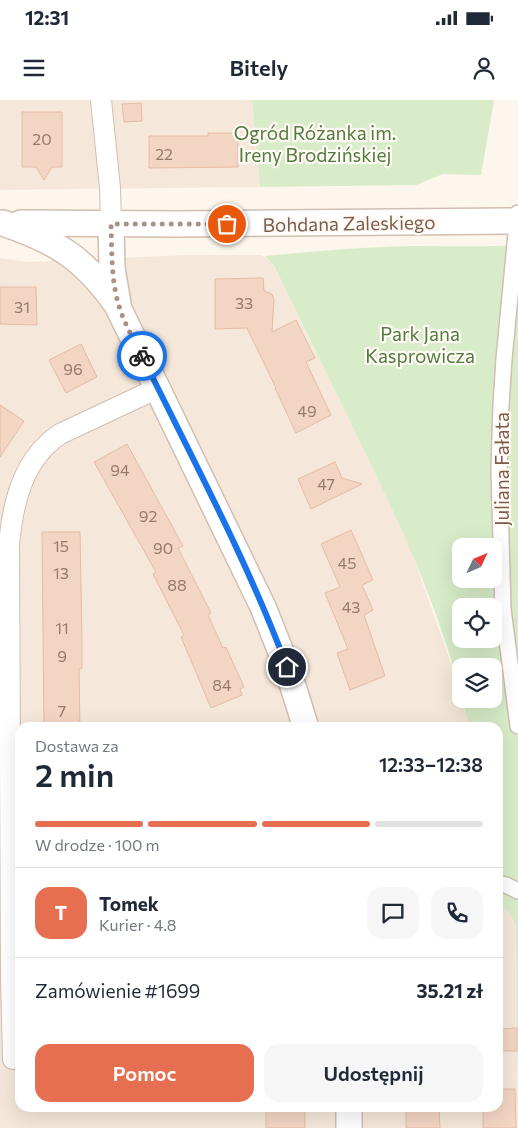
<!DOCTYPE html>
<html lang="pl">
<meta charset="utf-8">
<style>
:root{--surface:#fff;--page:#f6f6f7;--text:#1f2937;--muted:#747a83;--line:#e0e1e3;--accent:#e76f51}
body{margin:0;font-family:Commissioner,sans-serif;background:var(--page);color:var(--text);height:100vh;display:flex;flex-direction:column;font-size:19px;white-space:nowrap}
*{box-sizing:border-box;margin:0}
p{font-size:16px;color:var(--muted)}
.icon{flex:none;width:28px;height:28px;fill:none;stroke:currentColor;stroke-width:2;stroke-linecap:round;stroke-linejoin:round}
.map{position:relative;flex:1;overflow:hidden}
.sheet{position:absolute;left:15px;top:622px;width:488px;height:390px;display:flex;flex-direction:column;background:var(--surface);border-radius:15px;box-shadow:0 5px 20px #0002}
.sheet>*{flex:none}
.needle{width:32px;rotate:46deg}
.buttons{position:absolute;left:452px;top:438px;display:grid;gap:10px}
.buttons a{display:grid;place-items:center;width:50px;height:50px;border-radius:10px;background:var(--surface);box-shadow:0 5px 20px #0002;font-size:25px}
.pin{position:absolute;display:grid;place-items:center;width:42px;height:42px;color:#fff;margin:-21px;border:2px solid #fff;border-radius:50%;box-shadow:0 1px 5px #0007}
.courier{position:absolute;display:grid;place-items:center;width:50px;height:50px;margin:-25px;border:4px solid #1a73e8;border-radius:50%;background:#fff;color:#222;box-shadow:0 1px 6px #0007}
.headline em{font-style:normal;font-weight:600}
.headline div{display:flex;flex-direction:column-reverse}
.headline{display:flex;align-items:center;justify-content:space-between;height:85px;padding:0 20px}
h1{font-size:32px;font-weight:600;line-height:38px}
.bar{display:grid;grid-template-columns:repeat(4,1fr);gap:8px 5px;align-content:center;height:60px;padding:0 20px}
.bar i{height:6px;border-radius:4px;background:var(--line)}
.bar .active{background:var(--accent)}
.bar p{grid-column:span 4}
.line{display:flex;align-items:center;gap:12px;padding:0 20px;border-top:1px solid var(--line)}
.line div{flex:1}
.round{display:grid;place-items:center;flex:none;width:52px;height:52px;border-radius:15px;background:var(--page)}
.action{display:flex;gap:10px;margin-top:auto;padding:10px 20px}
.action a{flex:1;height:58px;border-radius:15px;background:var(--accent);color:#fff;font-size:20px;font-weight:600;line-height:58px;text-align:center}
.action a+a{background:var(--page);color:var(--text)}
.status{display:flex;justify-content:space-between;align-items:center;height:35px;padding:0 25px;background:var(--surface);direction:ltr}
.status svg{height:14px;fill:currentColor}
header{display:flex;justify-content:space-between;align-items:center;height:65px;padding:0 20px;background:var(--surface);font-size:22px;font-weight:600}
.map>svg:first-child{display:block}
.residential{fill:#f5e8da}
.green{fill:#d8ecc9;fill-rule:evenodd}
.building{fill:#f3d5c3;stroke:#e6bba3}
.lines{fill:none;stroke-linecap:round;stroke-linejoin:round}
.pedestrian-casing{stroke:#d1beb0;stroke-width:18}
.minor-casing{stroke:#d1beb0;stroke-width:22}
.tertiary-casing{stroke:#d1beb0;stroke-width:28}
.pedestrian{stroke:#fff;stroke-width:15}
.minor{stroke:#fff;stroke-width:20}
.tertiary{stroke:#fff;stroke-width:25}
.done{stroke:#a89285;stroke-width:5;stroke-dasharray:0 9}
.route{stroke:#1a73e8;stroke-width:6}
.labels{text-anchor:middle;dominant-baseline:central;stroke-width:4.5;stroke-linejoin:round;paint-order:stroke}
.number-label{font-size:16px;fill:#987a6a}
.park-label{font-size:19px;fill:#537a41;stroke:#fffaf3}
.street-label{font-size:19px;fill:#7a5c4d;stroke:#fffaf3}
</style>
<div class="status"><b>12:31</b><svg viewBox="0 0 49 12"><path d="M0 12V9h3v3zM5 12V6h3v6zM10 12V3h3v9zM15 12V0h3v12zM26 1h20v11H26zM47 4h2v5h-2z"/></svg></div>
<header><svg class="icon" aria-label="menu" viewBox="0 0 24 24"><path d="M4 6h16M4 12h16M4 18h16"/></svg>Bitely<svg class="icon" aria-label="person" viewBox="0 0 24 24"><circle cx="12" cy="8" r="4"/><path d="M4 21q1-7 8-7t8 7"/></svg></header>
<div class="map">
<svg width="518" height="1028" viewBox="0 0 518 1028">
<rect width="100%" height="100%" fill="#fdf6ec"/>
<g class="residential">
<polygon points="0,0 252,0 260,87 0,90"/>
<polygon points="186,155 261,155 271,161 389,401 413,456 457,581 469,627 20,628 20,1008 498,1008 498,753 516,829 518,1028 0,1028 0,158 28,162"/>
</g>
<g class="green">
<polygon points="252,0 494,0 481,75 443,74 416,85 260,87"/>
<path d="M518,145V1006L516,829C514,817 509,809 498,804V628L469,627L462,599H494V566H461V595C439,509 402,428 363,348C333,287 303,225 273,164L265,156C315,151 364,147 414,146C449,146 483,147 518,145ZM461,446H494V479H461ZM461,506H494V539H461Z"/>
</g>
<g class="building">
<polygon points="141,3 142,21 124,22 122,4"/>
<polygon points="22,12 62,12 62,67 52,67 44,80 36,67 22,67"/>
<polygon points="208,33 238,33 238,67 149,68 149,36 208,36"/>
<polygon points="263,178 264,191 272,194 274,200 272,232 296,220 315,258 306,262 331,315 296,333 275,288 276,288 247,228 215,229 215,179"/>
<polygon points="0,187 36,187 37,225 0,224"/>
<polygon points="81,244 97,277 66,293 49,260"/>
<polygon points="0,305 24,321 0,357"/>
<polygon points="127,344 183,446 178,448 211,513 208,515 223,548 226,547 244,587 240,589 242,595 211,608 181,537 184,535 153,474 156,472 94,362"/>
<polygon points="335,362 342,378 362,384 311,409 298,379"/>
<polygon points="351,430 373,480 362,485 373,510 364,515 385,576 350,590 337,553 348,549 325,493 340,487 321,444"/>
<polygon points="42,432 80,432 82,541 82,568 79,569 80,628 44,628"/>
<polygon points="517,928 517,951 498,951 498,929"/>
<polygon points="498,989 515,989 516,1028 483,1028 483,1008 498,1008"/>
<rect x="266" y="1008" width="39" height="20"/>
<polygon points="406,1008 439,1008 440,1028 406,1028"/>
</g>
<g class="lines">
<defs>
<g id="pedestrian">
<polyline points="518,113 504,259 501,305 499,370 503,509 518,626"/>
<polyline points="498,783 506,785 518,791"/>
</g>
<g id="minor">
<polyline points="101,0 110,88 111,125"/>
<path d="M13,959L11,877L9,444C13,402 23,359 60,334L158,288"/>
</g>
<g id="tertiary">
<path d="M3,123C56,141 84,158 117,205L263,507L287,567L306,628"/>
<polyline points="21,123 177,124 518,121"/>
<polyline points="111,125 112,168 118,203"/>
<polyline points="349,1008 349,1028"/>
</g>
</defs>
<use href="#pedestrian" class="pedestrian-casing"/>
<use href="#minor" class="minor-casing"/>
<use href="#tertiary" class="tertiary-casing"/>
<use href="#pedestrian" class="pedestrian"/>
<use href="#minor" class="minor"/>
<use href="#tertiary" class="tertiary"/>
</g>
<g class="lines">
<path class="done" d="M142,256C134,240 124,223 119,206C111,180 112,152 111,124H227"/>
<path class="route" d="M142,256C192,358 247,460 287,567"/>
</g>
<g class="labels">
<g class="number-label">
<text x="42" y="38">20</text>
<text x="164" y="53">22</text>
<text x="244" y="202">33</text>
<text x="22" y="206">31</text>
<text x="73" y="268">96</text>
<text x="307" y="310">49</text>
<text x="120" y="369">94</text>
<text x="326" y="383">47</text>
<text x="148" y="415">92</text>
<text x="61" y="445">15</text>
<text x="163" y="447">90</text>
<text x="347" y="462">45</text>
<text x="61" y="472">13</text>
<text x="177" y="484">88</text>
<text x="351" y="506">43</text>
<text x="62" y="527">11</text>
<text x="62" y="555">9</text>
<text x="222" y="584">84</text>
<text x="62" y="610">7</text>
</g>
<g class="park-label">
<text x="315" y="32">Ogród Różanka im.<tspan x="315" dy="22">Ireny Brodzińskiej</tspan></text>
<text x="420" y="233">Park Jana<tspan x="420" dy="22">Kasprowicza</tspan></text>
</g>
<g class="street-label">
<text transform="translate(349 123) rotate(-1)">Bohdana Zaleskiego</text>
<text transform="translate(501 369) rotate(-90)">Juliana Fałata</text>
</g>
</g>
</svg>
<div class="buttons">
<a><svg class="needle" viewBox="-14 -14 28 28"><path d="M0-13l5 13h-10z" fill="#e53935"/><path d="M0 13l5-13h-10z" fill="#747a83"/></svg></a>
<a><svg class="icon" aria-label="locate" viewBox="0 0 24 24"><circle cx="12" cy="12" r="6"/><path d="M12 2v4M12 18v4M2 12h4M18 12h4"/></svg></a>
<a><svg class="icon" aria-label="layers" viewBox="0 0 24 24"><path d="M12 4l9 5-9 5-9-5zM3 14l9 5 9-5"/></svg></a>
</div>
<div class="pin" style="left:227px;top:124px;background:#ea580c"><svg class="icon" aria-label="bag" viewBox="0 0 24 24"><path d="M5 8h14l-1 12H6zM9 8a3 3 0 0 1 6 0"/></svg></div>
<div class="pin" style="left:287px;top:567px;background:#1f2937"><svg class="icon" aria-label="home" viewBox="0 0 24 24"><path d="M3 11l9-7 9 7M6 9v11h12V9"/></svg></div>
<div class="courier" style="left:142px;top:256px"><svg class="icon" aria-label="bike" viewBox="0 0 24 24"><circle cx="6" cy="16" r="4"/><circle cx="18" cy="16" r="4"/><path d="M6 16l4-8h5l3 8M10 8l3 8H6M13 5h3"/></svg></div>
<section class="sheet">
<div class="headline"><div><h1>2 min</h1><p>Dostawa za</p></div><em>12:33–12:38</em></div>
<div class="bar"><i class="active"></i><i class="active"></i><i class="active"></i><i></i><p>W drodze · 100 m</p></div>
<div class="line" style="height:90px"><b class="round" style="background:var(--accent);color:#fff">T</b><div><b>Tomek</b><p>Kurier · 4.8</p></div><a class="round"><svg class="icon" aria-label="chat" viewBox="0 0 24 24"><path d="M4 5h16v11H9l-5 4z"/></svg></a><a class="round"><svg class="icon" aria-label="phone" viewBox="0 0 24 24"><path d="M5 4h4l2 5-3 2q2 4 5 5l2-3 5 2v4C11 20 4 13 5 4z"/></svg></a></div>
<div class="line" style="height:65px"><div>Zamówienie #1699</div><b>35.21 zł</b></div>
<div class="action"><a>Pomoc</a><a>Udostępnij</a></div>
</section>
</div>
